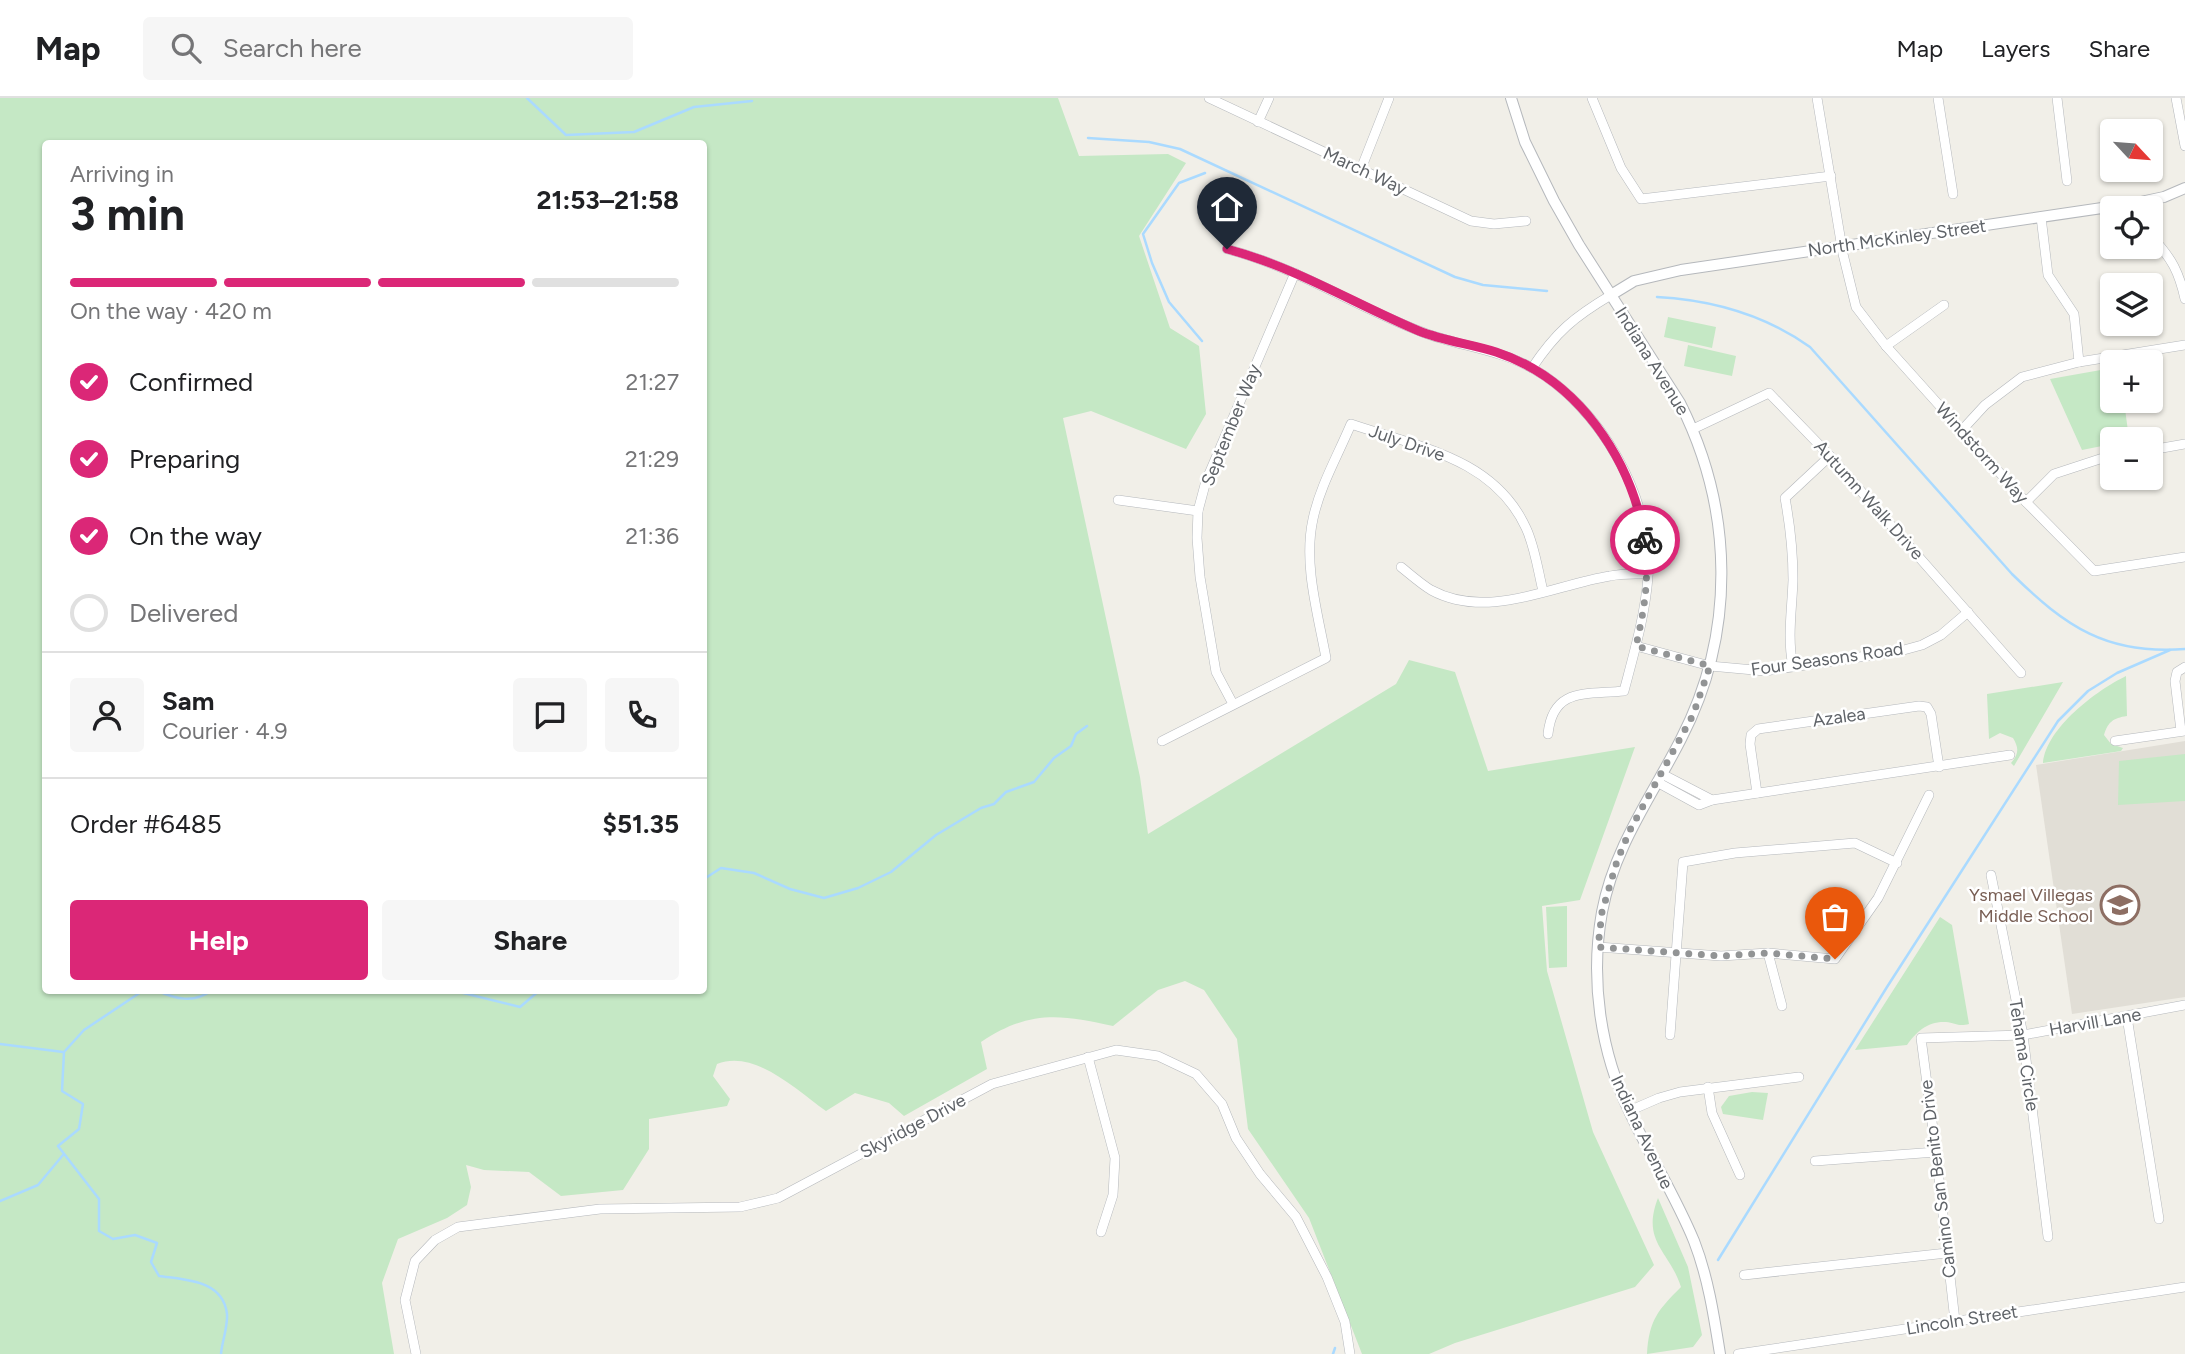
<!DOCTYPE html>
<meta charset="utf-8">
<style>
:root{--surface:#fff;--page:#f6f6f6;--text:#202124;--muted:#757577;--line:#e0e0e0;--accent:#db2777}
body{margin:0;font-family:Figtree,sans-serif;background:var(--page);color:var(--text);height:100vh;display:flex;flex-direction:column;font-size:26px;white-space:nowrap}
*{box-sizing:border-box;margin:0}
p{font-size:23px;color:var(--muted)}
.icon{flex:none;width:38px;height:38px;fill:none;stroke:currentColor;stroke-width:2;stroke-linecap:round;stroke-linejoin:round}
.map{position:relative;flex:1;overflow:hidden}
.drawer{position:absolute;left:42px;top:42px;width:665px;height:854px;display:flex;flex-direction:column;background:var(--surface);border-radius:7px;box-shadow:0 2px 5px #0004}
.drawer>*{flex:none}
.needle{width:46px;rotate:116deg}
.tools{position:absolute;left:2100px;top:21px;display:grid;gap:14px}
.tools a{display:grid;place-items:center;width:63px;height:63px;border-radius:7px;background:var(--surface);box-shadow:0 2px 5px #0004;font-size:35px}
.pin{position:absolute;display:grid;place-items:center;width:60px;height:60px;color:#fff;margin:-72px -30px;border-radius:50% 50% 50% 0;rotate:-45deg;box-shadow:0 0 7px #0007}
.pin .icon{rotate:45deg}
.courier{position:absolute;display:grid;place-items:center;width:70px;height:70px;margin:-35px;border:5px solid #db2777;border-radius:50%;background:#fff;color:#222;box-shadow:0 2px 9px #0007}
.head em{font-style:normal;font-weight:700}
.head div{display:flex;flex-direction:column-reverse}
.head{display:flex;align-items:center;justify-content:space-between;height:119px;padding:0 28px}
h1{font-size:46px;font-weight:700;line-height:52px}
.bar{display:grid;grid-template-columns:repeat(4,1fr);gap:10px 7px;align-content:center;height:84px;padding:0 28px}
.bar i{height:9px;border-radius:5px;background:var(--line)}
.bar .selected{background:var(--accent)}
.bar p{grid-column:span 4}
.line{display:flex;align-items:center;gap:18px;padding:0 28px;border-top:2px solid var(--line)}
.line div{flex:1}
.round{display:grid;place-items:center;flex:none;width:74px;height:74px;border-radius:7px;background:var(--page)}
ol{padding:0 28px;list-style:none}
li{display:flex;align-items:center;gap:21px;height:77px}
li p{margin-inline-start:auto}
li .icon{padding:7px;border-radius:50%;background:var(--accent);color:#fff;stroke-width:4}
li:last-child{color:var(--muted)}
li i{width:38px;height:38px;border:4px solid var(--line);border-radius:50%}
.button{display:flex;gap:14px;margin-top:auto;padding:14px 28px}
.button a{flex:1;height:80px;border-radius:7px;background:var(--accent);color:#fff;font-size:28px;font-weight:700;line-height:80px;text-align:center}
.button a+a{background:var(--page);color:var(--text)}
header{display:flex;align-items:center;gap:42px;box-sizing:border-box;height:98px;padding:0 35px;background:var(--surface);border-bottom:2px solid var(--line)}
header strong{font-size:33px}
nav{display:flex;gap:38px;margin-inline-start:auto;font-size:24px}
.search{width:490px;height:63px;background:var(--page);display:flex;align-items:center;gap:18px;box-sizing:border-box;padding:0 24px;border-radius:7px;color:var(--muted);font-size:26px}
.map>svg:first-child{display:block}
.education{fill:#e1ded6}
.green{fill:#c5e8c5;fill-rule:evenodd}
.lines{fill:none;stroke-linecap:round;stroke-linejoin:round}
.stream{stroke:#aadaff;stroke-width:2.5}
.minor-casing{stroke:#b5b8bc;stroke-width:10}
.tertiary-casing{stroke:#b5b8bc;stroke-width:12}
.minor{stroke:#fff;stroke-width:9}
.tertiary{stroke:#fff;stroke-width:10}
.done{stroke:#929495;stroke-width:7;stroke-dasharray:0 12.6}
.route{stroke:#db2777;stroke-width:9}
.labels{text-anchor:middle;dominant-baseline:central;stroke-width:5;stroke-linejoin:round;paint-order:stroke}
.street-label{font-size:18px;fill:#5f6368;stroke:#fff}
.education-label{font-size:18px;fill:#785e54;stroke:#fff;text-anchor:end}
</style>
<header>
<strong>Map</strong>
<div class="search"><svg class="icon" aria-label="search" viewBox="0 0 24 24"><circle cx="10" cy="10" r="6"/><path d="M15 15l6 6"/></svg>Search here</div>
<nav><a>Map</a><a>Layers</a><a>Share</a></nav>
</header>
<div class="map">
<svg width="2185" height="1256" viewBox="0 0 2185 1256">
<rect width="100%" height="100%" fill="#f1efe8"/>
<polygon class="education" points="2185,643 2185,899 2072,916 2036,667"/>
<g class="green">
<path d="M0,0H1058L1079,58L1168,56L1186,65L1139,138L1170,230L1199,248L1206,316L1186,351L1091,313L1063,320L1140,679L1148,736L1396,586L1409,562L1455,574L1488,673L1635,649L1580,802L1542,808L1547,873L1593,1034L1654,1167L1635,1189L1455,1245L1429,1256H1362L1309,1120L1248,1031L1237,941L1204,892L1185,883L1158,892L1113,928C1060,916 1029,912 981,944L987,971L904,1018L889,1005L855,995L826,1013C796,992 755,951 717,966L713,978L730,1001L727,1008L649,1021V1051L623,1092L561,1098L529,1074L484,1072L466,1067L471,1089L467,1107L447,1120L398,1141L382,1185L394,1256H0ZM46,46H704V892H46Z"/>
<polygon points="1668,219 1716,229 1712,250 1664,239"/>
<polygon points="1688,247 1736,258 1732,278 1684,268"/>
<polygon points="2112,270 2112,303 2124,303 2129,341 2112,341 2112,346 2082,352 2050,281"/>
<path d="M2126,578L2127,618C2113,620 2108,624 2104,637L2111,646L2123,650L2121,653L2043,665C2046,630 2097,592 2126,578Z"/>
<path d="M2063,584L2014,668L2011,665C2019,656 2019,650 2013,640L2000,635L1989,641L1987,596Z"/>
<polygon points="2185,656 2185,703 2118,707 2119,663"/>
<polygon points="1567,808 1567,869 1549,870 1546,809"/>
<path d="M1940,819L1952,827L1969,926C1959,929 1955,925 1946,924C1928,923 1916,934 1907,947L1855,952Z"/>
<polygon points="1752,994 1768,995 1763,1022 1723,1016 1721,1009 1729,998"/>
<path d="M1658,1100L1688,1169L1702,1237L1693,1249L1647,1256C1649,1222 1658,1212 1681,1189C1669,1152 1641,1144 1658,1100Z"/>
</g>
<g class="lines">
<g class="stream">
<polyline points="527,0 566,37 634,34 694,9 752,3"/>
<polyline points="1088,40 1149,44 1180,51 1455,179 1483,187 1547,193"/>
<path d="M1657,199C1712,202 1765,217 1810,249L2012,476C2066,529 2107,557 2185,551"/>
<polyline points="1202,243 1169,204 1152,165 1143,136 1179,85 1205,75"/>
<polyline points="704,781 721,770 754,775 790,791 824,800 858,790 891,774 936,737 981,710 994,706 1006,694 1034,684 1054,660 1071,648 1076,636 1087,628"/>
<path d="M144,892L84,932L64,954L62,993L83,1006L79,1031L58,1048L99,1101V1133L113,1141L135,1137L157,1145L151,1164L159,1178C186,1182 223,1182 227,1216C228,1228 222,1244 221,1256"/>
<path d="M156,892C175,901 194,906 212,892"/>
<polyline points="451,892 520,909 540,892"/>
<polyline points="0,946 63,954"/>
<polyline points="0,1103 38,1087 63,1057"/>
<polyline points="1718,1162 1887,889 2058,623 2088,593 2117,575 2170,552"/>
<polyline points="1333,1256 1335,1250"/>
</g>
<defs>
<g id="minor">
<polyline points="1209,0 1471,123 1494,126 1526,123"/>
<polyline points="1592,0 1621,70 1641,101 1831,78"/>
<polyline points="1817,0 1843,156 1856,209 1886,248 2026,404 2094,473 2185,459"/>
<polyline points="1938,0 1953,96"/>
<polyline points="2057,0 2067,83"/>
<polyline points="2176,0 2185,48"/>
<polyline points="1258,24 1269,0"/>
<polyline points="1361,71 1389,0"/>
<polyline points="2041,119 2048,177 2074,216 2079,264"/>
<path d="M2153,140C2172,161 2179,174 2185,201"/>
<path d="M1227,151C1296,169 1356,209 1422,234C1458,248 1498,251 1532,270C1600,308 1653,401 1648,479C1645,518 1634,555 1624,593C1586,597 1553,589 1548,636"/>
<polyline points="1886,248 1944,207"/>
<path d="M1532,270C1556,234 1574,219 1611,197"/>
<polyline points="1693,331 1769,295 1830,358 2021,575"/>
<polyline points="1962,332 1985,307 2022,279 2079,264 2185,247"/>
<polyline points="2151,352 2185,346"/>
<polyline points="1118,402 1198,413"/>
<polyline points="2026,404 2054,376 2112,357"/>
<path d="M1401,469C1411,477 1421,486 1431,492C1488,523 1553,487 1610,478C1623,475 1635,476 1648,476"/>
<polyline points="1636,548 1710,568 1765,573 1900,553 1922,547 1941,537 1968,514"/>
<path d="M1793,569C1787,539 1792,512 1793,482C1793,454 1790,427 1785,400L1830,358"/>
<polyline points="1233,606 1216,574 1200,479 1197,440 1198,413 1206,383 1295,175"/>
<polyline points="2181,633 2175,583 2177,574 2185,569"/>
<path d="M1162,643L1326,560C1318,516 1303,466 1313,421C1320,388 1338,357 1351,326C1418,349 1494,360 1526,430C1535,449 1538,473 1543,493"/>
<polyline points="2115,643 2185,633"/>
<polyline points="1662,676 1712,702"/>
<polyline points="1657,684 1699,707 1712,702 2010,657"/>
<polyline points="1757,695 1750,646 1751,637 1758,631 1919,608 1927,609 1931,616 1939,669"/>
<polyline points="1991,777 2023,937 2048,1139"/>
<polyline points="1598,849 1721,858 1768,855 1835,861 1878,800 1929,697"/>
<polyline points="1768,855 1782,908"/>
<polyline points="2127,919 2159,1121"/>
<polyline points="1670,937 1683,764 1735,755 1855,745 1897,765"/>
<polyline points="1088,959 1115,1060 1113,1097 1101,1134"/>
<polyline points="1708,989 1712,1015 1740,1077"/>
<polyline points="1629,1013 1659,1000 1680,994 1799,979"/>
<polyline points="1815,1063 1936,1054"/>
<polyline points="1744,1177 1947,1155"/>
<polyline points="1955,1223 1936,1054 1921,940 2023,937 2185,907"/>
<polyline points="416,1256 405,1202 415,1163 435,1142 458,1129 600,1111 740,1109 778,1100 992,986 1116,952 1158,958 1196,976 1222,1006 1236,1040 1260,1076 1296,1119 1327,1179 1345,1224 1350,1256"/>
<polyline points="1738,1256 2185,1189"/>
</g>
<g id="tertiary">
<path d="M1511,0L1525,44L1554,103L1579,147L1680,305C1734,412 1736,535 1681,641C1652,698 1614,749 1602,814C1590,881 1600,953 1630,1015C1650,1058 1676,1099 1694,1143C1708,1179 1714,1218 1720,1256"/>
<polyline points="1611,197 1634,183 1681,172 2136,105 2164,99 2185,90"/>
</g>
</defs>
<use href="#minor" class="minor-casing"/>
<use href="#tertiary" class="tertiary-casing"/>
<use href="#minor" class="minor"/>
<use href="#tertiary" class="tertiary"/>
</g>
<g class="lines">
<path class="done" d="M1645,442C1649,483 1645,508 1636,548L1710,568L1693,617L1630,732L1617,763L1602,814L1598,849L1721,858L1768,855L1835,861"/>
<path class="route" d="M1227,151C1295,169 1355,206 1419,233C1444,243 1471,246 1496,254C1578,281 1631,360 1645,442"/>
</g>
<defs>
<symbol id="school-ring" viewBox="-11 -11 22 22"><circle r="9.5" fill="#fff" stroke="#8d6e63" stroke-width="1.5"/><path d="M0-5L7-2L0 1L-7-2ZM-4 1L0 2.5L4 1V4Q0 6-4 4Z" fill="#8d6e63"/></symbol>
</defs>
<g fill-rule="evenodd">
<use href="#school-ring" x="2098" y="785" width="44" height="44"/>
</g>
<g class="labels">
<g class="street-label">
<text transform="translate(1365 73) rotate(25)">March Way</text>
<text transform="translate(1897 140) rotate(-8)">North McKinley Street</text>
<text transform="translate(1652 263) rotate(58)">Indiana Avenue</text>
<text transform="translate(1231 327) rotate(-68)">September Way</text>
<text transform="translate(1407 345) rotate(19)">July Drive</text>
<text transform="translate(1982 355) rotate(48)">Windstorm Way</text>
<text transform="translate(1869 402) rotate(48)">Autumn Walk Drive</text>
<text transform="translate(1827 561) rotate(-8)">Four Seasons Road</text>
<text transform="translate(1839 619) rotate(-8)">Azalea</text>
<text transform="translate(2095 924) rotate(-10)">Harvill Lane</text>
<text transform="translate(2024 957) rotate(81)">Tehama Circle</text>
<text transform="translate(913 1028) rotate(-28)">Skyridge Drive</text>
<text transform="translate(1642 1034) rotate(65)">Indiana Avenue</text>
<text transform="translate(1938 1081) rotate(-97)">Camino San Benito Drive</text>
<text transform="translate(1962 1222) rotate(-9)">Lincoln Street</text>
</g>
<g class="education-label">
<text x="2093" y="797">Ysmael Villegas<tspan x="2093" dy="21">Middle School</tspan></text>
</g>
</g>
</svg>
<div class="tools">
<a><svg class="needle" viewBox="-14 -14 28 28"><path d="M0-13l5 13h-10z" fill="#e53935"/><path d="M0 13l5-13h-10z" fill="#757577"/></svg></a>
<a><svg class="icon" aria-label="locate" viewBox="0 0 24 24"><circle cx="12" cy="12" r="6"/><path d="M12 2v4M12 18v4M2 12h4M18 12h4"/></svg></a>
<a><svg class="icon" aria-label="layers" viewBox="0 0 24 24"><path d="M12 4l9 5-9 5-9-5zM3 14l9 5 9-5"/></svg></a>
<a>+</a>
<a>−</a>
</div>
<div class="pin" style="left:1835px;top:861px;background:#ea580c"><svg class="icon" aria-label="bag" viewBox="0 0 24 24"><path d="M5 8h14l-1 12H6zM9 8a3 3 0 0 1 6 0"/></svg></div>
<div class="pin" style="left:1227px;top:151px;background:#1f2937"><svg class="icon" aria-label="home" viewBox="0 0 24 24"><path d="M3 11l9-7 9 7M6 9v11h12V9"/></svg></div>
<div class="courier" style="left:1645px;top:442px"><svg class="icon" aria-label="bike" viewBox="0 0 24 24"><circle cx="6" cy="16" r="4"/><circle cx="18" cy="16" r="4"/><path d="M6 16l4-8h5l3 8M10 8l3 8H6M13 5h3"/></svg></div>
<section class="drawer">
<div class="head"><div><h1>3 min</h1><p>Arriving in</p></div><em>21:53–21:58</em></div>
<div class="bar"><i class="selected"></i><i class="selected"></i><i class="selected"></i><i></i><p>On the way · 420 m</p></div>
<ol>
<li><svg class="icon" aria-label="check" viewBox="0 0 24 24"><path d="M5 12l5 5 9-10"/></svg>Confirmed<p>21:27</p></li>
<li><svg class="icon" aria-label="check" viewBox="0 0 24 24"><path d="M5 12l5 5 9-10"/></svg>Preparing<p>21:29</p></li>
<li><svg class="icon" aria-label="check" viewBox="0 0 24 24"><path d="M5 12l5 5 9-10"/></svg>On the way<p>21:36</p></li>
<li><i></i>Delivered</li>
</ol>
<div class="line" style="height:126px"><a class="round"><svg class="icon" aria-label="person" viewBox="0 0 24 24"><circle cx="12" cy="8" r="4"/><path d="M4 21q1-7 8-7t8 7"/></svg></a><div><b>Sam</b><p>Courier · 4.9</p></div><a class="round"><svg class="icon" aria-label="chat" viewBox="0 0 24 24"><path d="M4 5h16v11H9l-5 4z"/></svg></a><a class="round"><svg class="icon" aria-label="phone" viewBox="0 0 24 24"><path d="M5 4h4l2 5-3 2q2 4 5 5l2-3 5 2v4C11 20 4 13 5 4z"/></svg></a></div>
<div class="line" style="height:91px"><div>Order #6485</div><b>$51.35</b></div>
<div class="button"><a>Help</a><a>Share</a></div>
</section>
</div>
